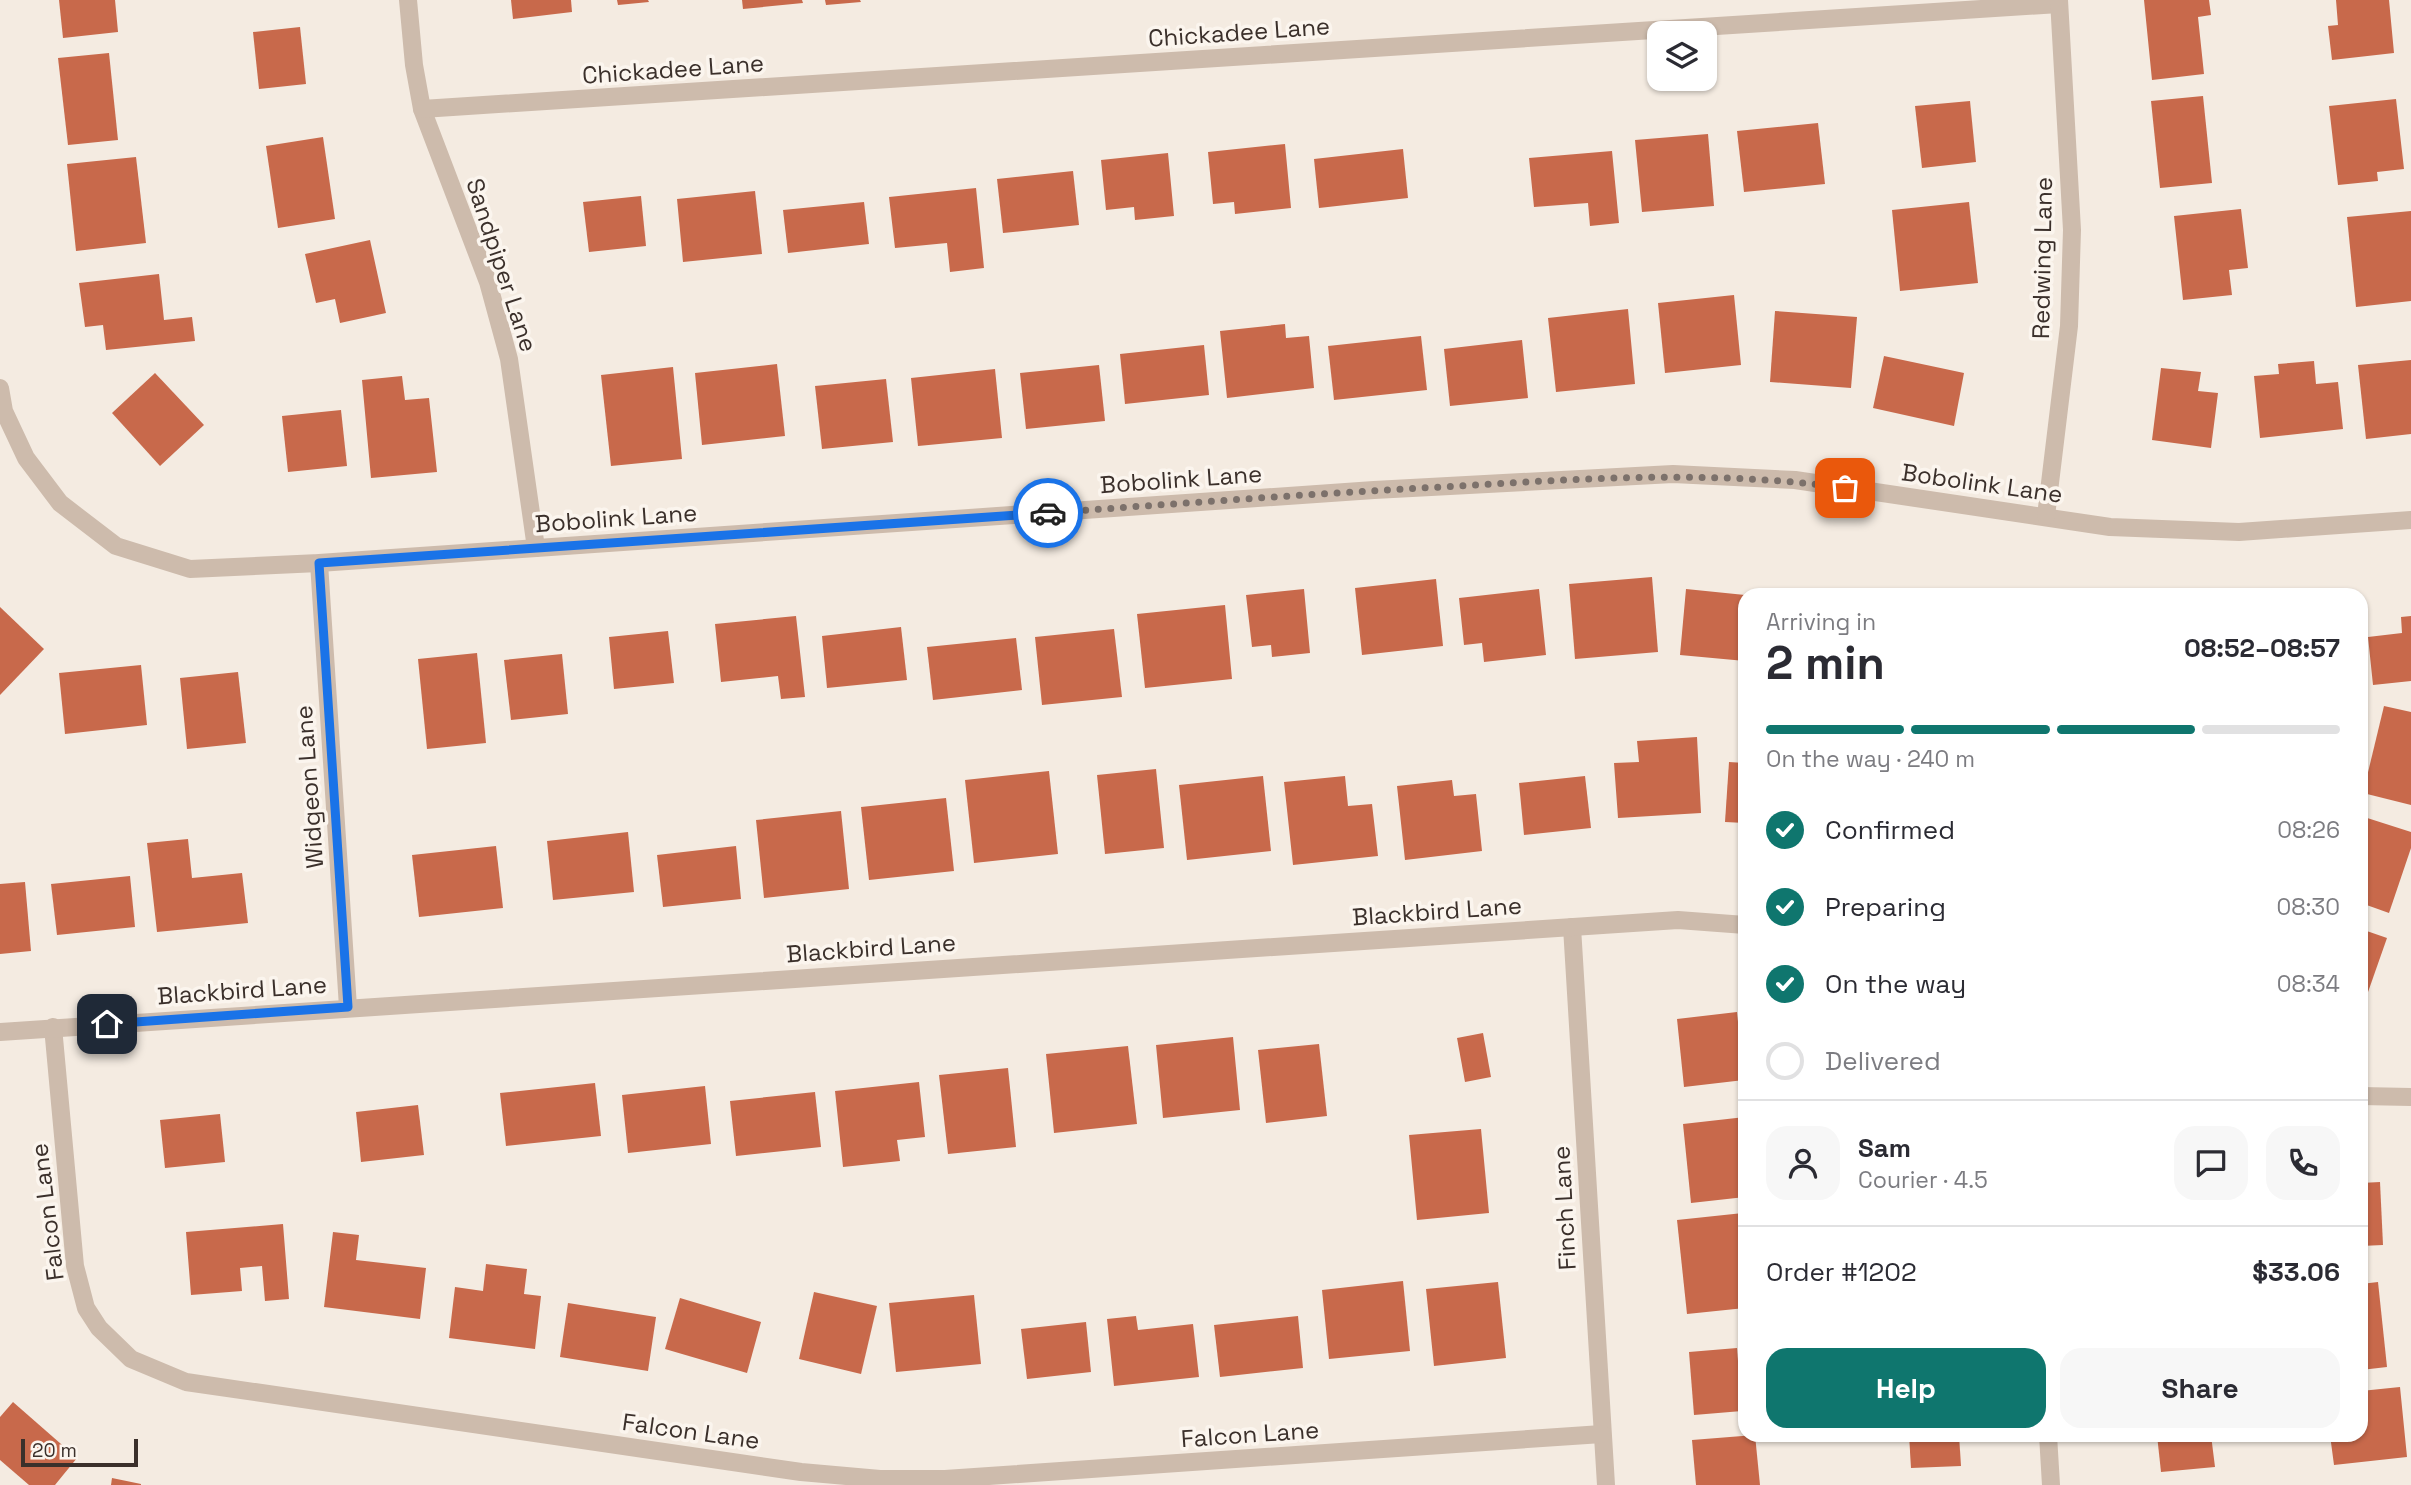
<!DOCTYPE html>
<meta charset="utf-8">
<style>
:root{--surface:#fff;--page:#f7f7f7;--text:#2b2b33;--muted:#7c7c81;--line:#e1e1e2;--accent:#0f766e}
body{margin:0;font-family:"Space Grotesk",sans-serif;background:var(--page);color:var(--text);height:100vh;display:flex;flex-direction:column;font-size:26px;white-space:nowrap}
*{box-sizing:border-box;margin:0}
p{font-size:23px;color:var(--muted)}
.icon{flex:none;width:38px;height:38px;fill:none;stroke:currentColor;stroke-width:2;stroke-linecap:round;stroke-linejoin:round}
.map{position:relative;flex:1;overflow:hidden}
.sheet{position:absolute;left:1738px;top:588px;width:630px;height:854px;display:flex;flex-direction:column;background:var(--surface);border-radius:21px;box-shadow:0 2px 5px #0004}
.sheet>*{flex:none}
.tools{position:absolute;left:1647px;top:21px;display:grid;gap:14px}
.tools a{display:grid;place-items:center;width:70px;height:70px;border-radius:14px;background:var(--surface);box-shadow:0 2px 5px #0004;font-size:35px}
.scale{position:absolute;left:21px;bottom:18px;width:117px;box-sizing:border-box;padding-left:7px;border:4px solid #3b302b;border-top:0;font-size:19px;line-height:24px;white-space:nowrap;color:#3b302b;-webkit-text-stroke:5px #fbf5ee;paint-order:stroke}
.pin{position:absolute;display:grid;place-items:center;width:60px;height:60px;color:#fff;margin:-30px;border-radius:14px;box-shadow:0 4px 10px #0006}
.courier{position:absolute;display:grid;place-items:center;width:70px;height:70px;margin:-35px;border:5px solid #1a73e8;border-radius:50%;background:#fff;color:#222;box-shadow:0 2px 9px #0007}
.head em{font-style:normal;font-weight:700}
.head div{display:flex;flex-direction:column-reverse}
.head{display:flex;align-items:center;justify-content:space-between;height:119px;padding:0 28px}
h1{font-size:46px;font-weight:700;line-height:52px}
.bar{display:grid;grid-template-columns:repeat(4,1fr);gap:10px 7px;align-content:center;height:84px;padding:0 28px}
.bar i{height:9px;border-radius:5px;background:var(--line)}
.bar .current{background:var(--accent)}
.bar p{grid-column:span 4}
.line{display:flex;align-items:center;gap:18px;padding:0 28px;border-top:2px solid var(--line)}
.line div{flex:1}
.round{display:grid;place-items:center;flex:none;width:74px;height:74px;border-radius:21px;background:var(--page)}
ol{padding:0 28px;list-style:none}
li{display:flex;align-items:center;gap:21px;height:77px}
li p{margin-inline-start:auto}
li .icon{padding:7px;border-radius:50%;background:var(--accent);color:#fff;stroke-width:4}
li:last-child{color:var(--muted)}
li i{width:38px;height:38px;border:4px solid var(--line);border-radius:50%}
.cta{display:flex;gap:14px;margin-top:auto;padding:14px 28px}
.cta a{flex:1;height:80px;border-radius:21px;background:var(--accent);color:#fff;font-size:28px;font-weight:700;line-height:80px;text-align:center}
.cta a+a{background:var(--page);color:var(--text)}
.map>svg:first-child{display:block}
.building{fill:#c8694b}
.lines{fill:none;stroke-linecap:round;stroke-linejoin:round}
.minor{stroke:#cdbbac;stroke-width:18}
.done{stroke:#7c716b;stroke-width:7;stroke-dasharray:0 12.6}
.route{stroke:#1a73e8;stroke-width:9}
.labels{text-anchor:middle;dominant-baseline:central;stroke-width:7;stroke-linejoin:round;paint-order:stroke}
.street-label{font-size:24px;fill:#3b302b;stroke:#fbf5ee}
</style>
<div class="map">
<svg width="2411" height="1485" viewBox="0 0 2411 1485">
<rect width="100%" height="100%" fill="#f4ebe1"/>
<g class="building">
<polygon points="59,0 115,0 118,32 63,38"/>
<polygon points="511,0 571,0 572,12 513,19"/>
<polygon points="617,0 648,0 649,2 618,5"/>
<polygon points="742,0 802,0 803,3 743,9"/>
<polygon points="825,0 860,0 861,2 826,5"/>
<polygon points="2144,0 2209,0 2211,15 2198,17 2204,74 2152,80"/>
<polygon points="2336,0 2389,0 2394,53 2332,60 2328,26 2338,25"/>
<polygon points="300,27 306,84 259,89 253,32"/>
<polygon points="109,53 118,140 68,145 58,58"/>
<polygon points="2203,96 2212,183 2160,188 2151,101"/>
<polygon points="2396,99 2404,169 2377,172 2378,181 2338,185 2329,106"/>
<polygon points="1970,101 1976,162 1922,168 1915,106"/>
<polygon points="1818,123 1825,184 1744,192 1737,131"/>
<polygon points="1708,134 1714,206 1642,212 1635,140"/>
<polygon points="323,137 335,219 278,228 266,146"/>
<polygon points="1285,144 1291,208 1235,214 1234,202 1213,204 1208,152"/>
<polygon points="1403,149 1408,198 1319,208 1314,159"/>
<polygon points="1612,151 1619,223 1590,226 1588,203 1534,207 1529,158"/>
<polygon points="1168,153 1174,216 1135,220 1134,207 1106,210 1101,160"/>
<polygon points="136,157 146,243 76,251 67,164"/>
<polygon points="1073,171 1079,225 1003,233 997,179"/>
<polygon points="976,188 984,268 950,272 947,243 895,248 889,197"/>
<polygon points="755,191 762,254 683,262 677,199"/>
<polygon points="641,196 646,246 589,252 583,202"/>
<polygon points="864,202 869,244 788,253 783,210"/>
<polygon points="1969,202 1978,283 1900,291 1892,210"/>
<polygon points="2241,209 2248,268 2229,270 2232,295 2183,300 2174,216"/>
<polygon points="2411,211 2411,301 2356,307 2347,217"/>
<polygon points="370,240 386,313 340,323 335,299 316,303 305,254"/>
<polygon points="159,274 164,320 192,317 195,341 106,350 103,325 85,327 79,283"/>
<polygon points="1734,295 1741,365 1665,373 1658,303"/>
<polygon points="1628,309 1635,384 1556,392 1548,318"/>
<polygon points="1775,311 1857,317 1851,388 1770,382"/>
<polygon points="1285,324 1286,338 1309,336 1314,388 1227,398 1220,331"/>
<polygon points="1421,336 1427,390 1334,400 1328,346"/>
<polygon points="1522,340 1528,398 1450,406 1444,349"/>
<polygon points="1204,345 1209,395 1125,404 1120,354"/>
<polygon points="1884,356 1964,373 1954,426 1873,408"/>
<polygon points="2411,360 2411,434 2366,439 2358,365"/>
<polygon points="2314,361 2316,384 2338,382 2343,429 2260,438 2254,376 2279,374 2278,364"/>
<polygon points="777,364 785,436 702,445 695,373"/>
<polygon points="1099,365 1105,421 1026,429 1020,373"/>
<polygon points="673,367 682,459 611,466 601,375"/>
<polygon points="2161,368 2201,372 2198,391 2218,393 2211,448 2152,440"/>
<polygon points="995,369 1002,438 918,446 911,378"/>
<polygon points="155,373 204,425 160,466 112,413"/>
<polygon points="402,376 405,400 429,398 437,472 371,478 362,380"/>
<polygon points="886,379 893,442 822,449 815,386"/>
<polygon points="341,410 347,466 288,472 282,416"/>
<polygon points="1652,577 1658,652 1575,659 1569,584"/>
<polygon points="1436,579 1443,646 1362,655 1355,588"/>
<polygon points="1304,589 1310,653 1272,657 1271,645 1252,647 1246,595"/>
<polygon points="1539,589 1546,655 1484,662 1482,643 1464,645 1459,598"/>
<polygon points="1686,589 1745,595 1745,661 1680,655"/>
<polygon points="1225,605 1232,679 1145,688 1137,614"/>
<polygon points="0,607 44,649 0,695"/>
<polygon points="796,616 805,697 781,699 778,676 721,682 715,624"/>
<polygon points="2411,616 2411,681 2373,685 2368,637 2402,633 2401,617"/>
<polygon points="901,627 907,680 827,688 822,636"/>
<polygon points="1114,629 1122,697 1042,705 1035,637"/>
<polygon points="668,631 674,683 614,689 609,637"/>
<polygon points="1016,638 1022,690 933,700 927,647"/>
<polygon points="477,653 486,743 427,749 418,659"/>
<polygon points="562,654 568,714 511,720 504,660"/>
<polygon points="141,665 147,725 65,734 59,673"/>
<polygon points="238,672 246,743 187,749 180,678"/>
<polygon points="2384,706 2411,712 2411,805 2363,793"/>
<polygon points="1697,737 1701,813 1618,818 1614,763 1639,762 1637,741"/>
<polygon points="1729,762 1745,763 1745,823 1725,822"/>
<polygon points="1156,769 1164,848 1105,854 1097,775"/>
<polygon points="1049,771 1058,854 974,863 965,780"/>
<polygon points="1263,776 1271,851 1187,860 1179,785"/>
<polygon points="1345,776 1348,806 1372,804 1378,856 1293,865 1284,782"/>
<polygon points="1585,776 1591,828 1524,835 1519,783"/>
<polygon points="1452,780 1454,796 1476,794 1482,851 1405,860 1397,786"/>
<polygon points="946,798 954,871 869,880 861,807"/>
<polygon points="841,811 849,889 764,898 756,820"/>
<polygon points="2361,816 2411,832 2411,848 2389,913 2361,903"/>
<polygon points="628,832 634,892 553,900 547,841"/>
<polygon points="188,839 192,878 242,873 248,923 157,932 147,843"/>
<polygon points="496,846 503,908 419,917 412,855"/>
<polygon points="736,846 741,899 663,907 657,855"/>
<polygon points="130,876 135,927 57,935 51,884"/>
<polygon points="25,882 31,951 0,954 0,884"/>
<polygon points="2361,929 2387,938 2361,1012"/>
<polygon points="1737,1012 1744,1080 1684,1087 1677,1019"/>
<polygon points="1483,1033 1491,1077 1465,1082 1457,1038"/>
<polygon points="1233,1037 1240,1110 1163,1118 1156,1045"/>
<polygon points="1319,1044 1327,1116 1266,1123 1258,1050"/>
<polygon points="1128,1046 1137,1124 1054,1133 1046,1054"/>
<polygon points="1008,1068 1016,1147 948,1154 939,1075"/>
<polygon points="919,1082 925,1137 897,1140 900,1161 843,1167 835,1091"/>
<polygon points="595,1083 601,1136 506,1146 500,1093"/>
<polygon points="705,1086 711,1144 628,1153 622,1095"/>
<polygon points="815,1092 821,1147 736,1156 730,1101"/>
<polygon points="418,1105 424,1155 361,1162 356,1112"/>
<polygon points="220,1114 225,1162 165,1168 160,1120"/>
<polygon points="1745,1117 1745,1197 1691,1203 1683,1124"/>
<polygon points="1481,1129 1489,1213 1417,1220 1409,1135"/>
<polygon points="2380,1182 2383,1245 2361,1246 2361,1183"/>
<polygon points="1743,1213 1745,1308 1687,1314 1677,1220"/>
<polygon points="283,1224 289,1299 265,1301 262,1266 240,1268 242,1291 191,1295 186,1232"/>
<polygon points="333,1232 359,1235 356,1260 426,1268 420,1319 324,1307"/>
<polygon points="486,1264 527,1269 524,1294 541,1296 535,1349 449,1338 455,1287 483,1291"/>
<polygon points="1403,1281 1410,1351 1329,1359 1322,1290"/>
<polygon points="1498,1282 1506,1358 1434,1366 1426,1289"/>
<polygon points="2378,1282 2387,1367 2361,1370 2361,1284"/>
<polygon points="814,1292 877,1306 861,1374 799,1359"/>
<polygon points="974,1295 981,1364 896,1372 889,1303"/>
<polygon points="680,1298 761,1322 747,1373 665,1349"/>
<polygon points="568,1303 656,1317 648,1371 560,1357"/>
<polygon points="1136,1316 1138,1330 1193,1324 1199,1377 1114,1386 1107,1319"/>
<polygon points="1298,1316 1303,1368 1220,1377 1214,1325"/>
<polygon points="1086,1322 1091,1372 1027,1379 1021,1329"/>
<polygon points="1737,1348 1742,1411 1694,1415 1689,1352"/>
<polygon points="2400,1387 2407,1457 2334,1465 2330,1435 2361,1435 2361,1391"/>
<polygon points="13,1402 77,1458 55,1485 29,1485 0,1460 0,1417"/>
<polygon points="1755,1435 1760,1485 1696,1485 1692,1440"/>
<polygon points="1909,1435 1959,1435 1961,1466 1911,1468"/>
<polygon points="2157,1435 2211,1435 2215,1467 2161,1472"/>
<polygon points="112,1478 141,1484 141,1485 111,1485"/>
</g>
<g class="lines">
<g class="minor">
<polyline points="408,0 414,65 422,109 488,282 509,359 536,548"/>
<polyline points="422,109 2059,4"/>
<polyline points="0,388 4,411 26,458 60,503 116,546 190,569 319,563 1374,490 1673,474 1795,480 2110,527 2239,532 2411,520"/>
<polyline points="2046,516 2069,326 2072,230 2059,0"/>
<polyline points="319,563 348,1007"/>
<polyline points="1572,927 1606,1485"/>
<polyline points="53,1027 75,1266 86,1308 99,1328 131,1359 186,1382 801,1472 880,1479 945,1479 1602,1434"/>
<polyline points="0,1032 1678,920 1745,925"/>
<polyline points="2361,1096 2411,1097"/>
<polyline points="2048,1435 2051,1485"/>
</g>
</g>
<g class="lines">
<path class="done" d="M1048,513C1185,503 1322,493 1460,486C1589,478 1716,470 1845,488"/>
<polyline class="route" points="107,1024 348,1007 319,563 1048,513"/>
</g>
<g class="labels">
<g class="street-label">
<text transform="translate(1239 32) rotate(-4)">Chickadee Lane</text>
<text transform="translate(673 69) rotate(-4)">Chickadee Lane</text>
<text transform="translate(2042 258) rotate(-89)">Redwing Lane</text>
<text transform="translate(502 265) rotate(72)">Sandpiper Lane</text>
<text transform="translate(1181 479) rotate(-4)">Bobolink Lane</text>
<text transform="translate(1982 483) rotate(8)">Bobolink Lane</text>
<text transform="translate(616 518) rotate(-4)">Bobolink Lane</text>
<text transform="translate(309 787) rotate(-94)">Widgeon Lane</text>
<text transform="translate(1437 911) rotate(-4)">Blackbird Lane</text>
<text transform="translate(871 948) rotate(-4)">Blackbird Lane</text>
<text transform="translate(242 990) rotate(-4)">Blackbird Lane</text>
<text transform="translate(1564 1208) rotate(-93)">Finch Lane</text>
<text transform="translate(47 1212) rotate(-97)">Falcon Lane</text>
<text transform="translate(691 1431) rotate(8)">Falcon Lane</text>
<text transform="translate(1250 1434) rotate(-4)">Falcon Lane</text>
</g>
</g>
</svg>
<div class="tools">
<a><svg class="icon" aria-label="layers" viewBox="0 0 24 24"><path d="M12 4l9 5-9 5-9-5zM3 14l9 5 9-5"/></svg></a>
</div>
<div class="scale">20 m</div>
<div class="pin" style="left:1845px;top:488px;background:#ea580c"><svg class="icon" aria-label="bag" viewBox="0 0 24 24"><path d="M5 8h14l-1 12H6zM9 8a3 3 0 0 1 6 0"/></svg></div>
<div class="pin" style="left:107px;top:1024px;background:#1f2937"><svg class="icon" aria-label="home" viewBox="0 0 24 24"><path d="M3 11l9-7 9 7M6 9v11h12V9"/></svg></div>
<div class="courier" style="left:1048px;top:513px"><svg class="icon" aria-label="car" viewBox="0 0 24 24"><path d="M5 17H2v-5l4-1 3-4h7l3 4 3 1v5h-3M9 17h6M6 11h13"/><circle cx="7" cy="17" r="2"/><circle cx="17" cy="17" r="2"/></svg></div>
<section class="sheet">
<div class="head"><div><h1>2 min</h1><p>Arriving in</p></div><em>08:52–08:57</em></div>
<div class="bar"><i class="current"></i><i class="current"></i><i class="current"></i><i></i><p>On the way · 240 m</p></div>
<ol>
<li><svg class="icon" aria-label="check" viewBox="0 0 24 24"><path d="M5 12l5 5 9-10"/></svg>Confirmed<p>08:26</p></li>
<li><svg class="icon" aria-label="check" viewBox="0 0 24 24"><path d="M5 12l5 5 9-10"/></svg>Preparing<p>08:30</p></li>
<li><svg class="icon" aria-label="check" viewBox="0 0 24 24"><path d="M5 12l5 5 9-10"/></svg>On the way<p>08:34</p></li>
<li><i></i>Delivered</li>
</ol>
<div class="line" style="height:126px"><a class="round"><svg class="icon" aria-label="person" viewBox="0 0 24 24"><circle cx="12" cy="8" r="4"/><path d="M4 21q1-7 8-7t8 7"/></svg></a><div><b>Sam</b><p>Courier · 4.5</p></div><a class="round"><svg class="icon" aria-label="chat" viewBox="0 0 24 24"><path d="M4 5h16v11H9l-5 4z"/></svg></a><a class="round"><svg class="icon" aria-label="phone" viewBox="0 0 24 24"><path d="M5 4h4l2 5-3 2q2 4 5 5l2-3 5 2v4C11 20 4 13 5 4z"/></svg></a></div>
<div class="line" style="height:91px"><div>Order #1202</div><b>$33.06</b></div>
<div class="cta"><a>Help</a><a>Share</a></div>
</section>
</div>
